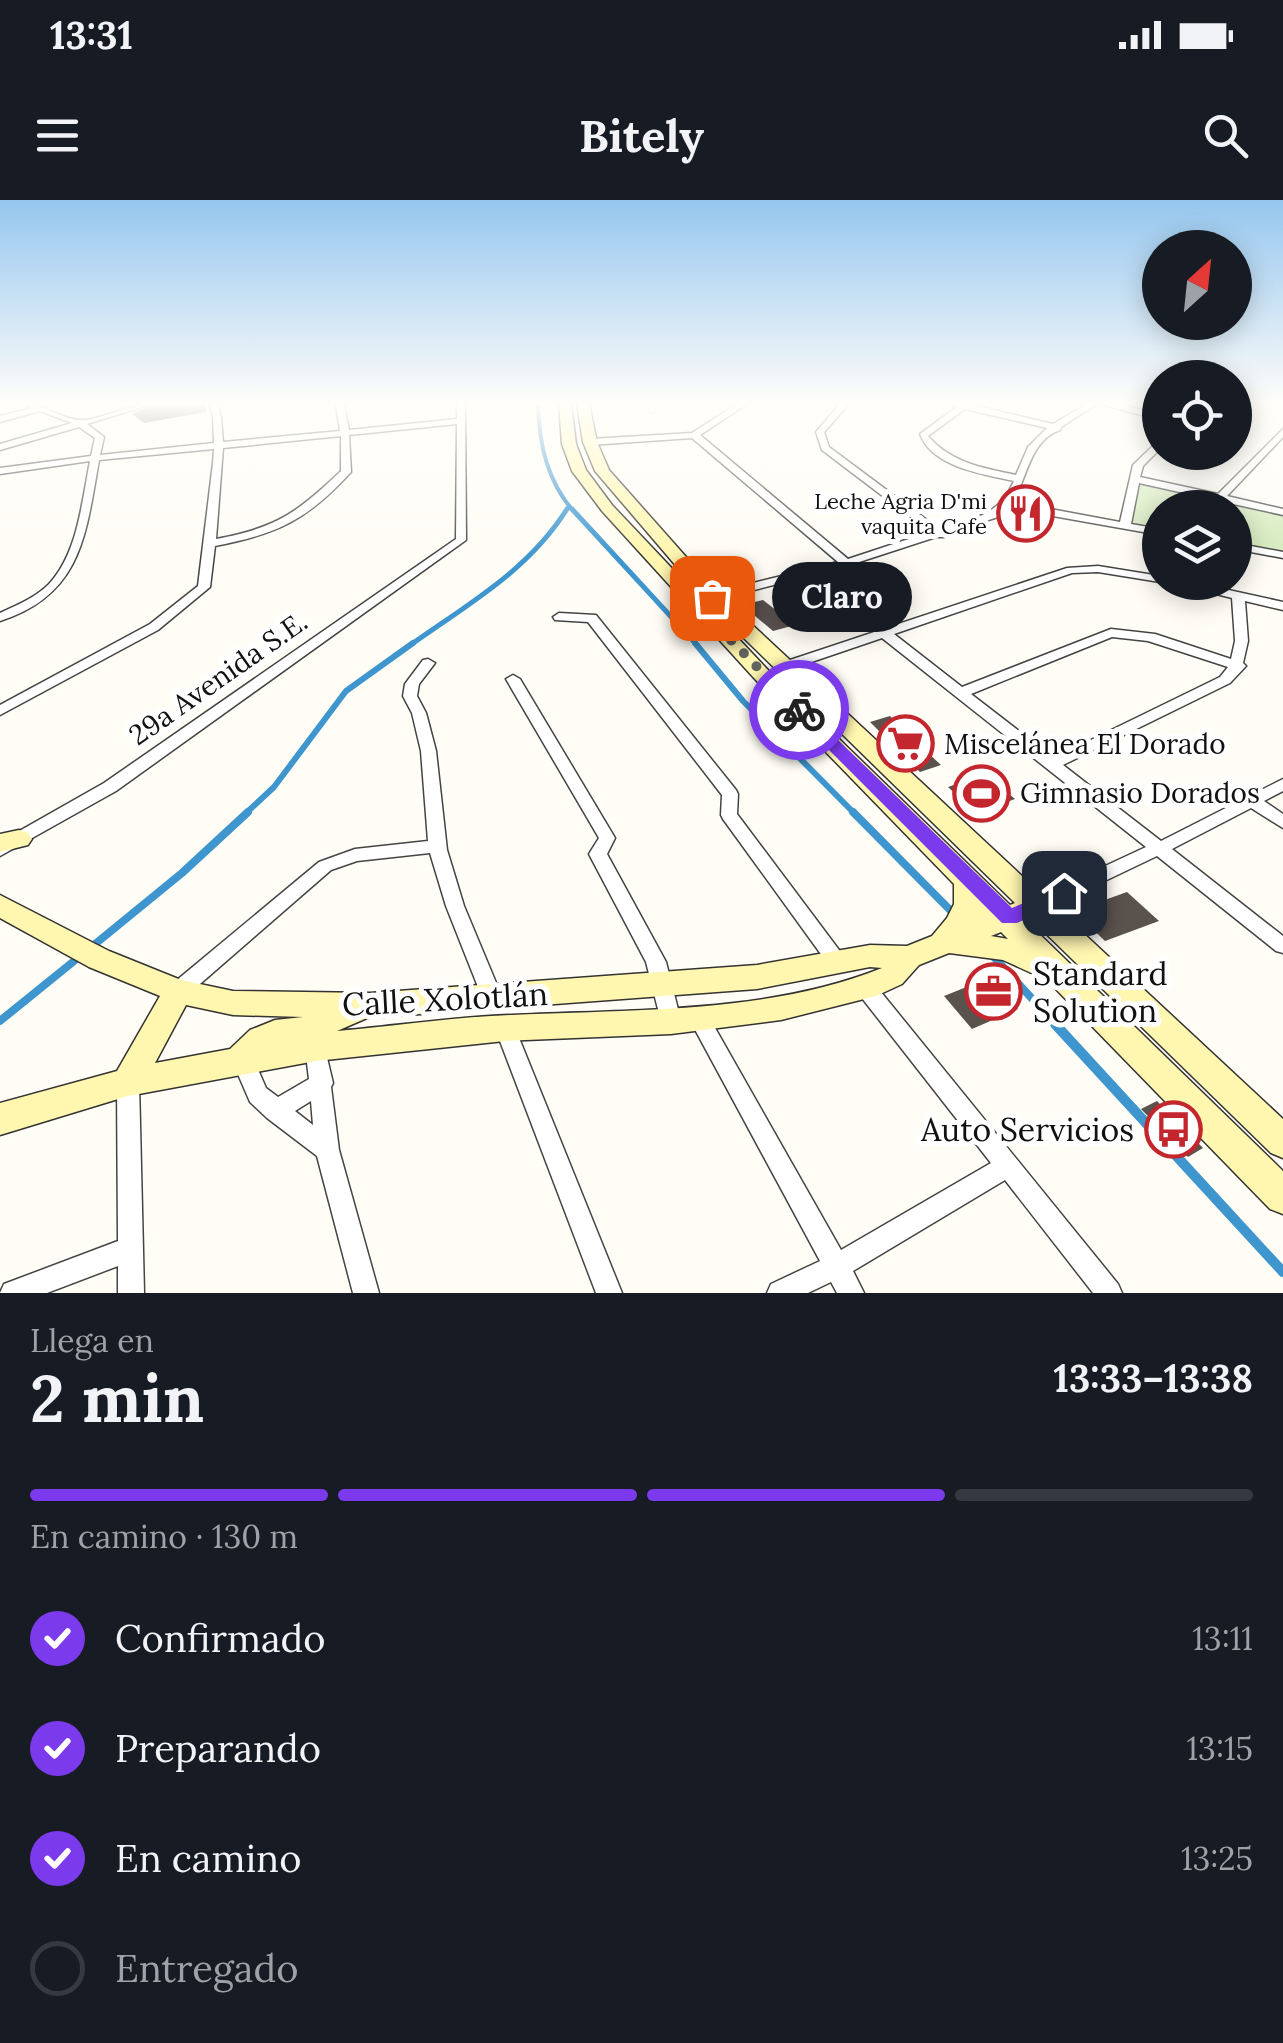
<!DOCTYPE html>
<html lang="es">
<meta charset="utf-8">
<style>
:root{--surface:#171b24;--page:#242831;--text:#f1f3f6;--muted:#9ea1a6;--line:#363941;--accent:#7c3aed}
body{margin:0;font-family:Lora,serif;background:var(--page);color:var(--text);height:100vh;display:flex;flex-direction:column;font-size:38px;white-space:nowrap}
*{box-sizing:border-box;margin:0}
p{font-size:32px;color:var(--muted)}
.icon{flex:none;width:55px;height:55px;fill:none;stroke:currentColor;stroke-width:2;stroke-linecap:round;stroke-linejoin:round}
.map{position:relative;height:1093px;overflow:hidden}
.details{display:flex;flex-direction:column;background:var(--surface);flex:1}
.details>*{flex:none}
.needle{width:65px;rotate:27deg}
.controls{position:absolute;left:1142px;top:30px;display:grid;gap:20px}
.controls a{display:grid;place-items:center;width:110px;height:110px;border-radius:50%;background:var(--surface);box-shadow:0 5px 25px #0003;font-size:50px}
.pin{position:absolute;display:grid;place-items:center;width:85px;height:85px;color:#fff;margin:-42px;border-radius:20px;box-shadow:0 5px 15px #0006}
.courier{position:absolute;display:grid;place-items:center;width:100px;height:100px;margin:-50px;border:8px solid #7c3aed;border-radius:50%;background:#fff;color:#222;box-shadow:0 2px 12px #0007}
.bubble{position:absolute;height:70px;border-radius:35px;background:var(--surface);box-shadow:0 5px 25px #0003;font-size:32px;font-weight:700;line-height:70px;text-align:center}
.head em{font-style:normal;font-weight:700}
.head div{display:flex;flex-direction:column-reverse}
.head{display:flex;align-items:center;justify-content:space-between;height:170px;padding:0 30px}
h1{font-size:65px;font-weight:700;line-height:75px}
.bar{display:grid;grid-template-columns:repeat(4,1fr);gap:15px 10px;align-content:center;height:120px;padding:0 30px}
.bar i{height:12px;border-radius:8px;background:var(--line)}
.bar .active{background:var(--accent)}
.bar p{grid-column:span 4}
ol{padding:0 30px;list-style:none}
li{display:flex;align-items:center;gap:30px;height:110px}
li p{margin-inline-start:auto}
li .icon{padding:10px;border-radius:50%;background:var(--accent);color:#fff;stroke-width:4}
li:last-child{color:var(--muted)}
li i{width:55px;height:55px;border:5px solid var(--line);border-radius:50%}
.status{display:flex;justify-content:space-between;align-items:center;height:70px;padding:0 50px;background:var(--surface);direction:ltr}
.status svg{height:28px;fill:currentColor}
header{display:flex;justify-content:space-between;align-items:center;height:130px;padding:0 30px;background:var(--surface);font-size:45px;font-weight:700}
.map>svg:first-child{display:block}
.green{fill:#d5ebbd}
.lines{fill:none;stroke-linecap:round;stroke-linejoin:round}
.stream-far4{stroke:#3f96cf;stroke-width:4}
.stream-far3{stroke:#3f96cf;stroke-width:5}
.stream-far2{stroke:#3f96cf;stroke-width:6}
.stream-far1{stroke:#3f96cf;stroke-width:8}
.stream{stroke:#3f96cf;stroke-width:10}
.building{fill:#5a524d}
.lane-casing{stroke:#444;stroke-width:6}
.street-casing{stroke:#444;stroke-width:3}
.secondary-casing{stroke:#333;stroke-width:3}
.lane{stroke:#fff;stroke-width:5}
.street{fill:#fff;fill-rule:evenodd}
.secondary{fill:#fff6b0;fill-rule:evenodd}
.route{fill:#7c3aed}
.done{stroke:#646461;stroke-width:10;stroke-dasharray:0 18}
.labels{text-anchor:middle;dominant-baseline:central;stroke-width:10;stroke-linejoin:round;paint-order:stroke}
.far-poi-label{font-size:22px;fill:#111;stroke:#fff;text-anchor:end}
.street-label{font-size:28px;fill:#111;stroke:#fff}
.poi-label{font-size:28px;fill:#111;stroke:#fff;text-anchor:start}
.near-poi-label{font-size:32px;fill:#111;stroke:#fff;text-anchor:start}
.near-street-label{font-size:32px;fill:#111;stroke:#fff}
</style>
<div class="status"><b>13:31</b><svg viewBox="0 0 49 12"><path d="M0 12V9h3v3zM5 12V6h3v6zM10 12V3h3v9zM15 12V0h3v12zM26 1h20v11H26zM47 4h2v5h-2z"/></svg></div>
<header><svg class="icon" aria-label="menu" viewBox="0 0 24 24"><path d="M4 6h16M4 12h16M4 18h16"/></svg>Bitely<svg class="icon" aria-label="search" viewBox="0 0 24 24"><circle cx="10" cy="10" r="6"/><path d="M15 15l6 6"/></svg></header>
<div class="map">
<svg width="1283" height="1093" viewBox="0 0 1283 1093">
<rect width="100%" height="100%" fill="#fffdf5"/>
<polygon class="green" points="1136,279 1283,312 1283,355 1235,346 1235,308 1160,308 1160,332 1125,325"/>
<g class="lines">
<g class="stream-far4">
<path d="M538,204C539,244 547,281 574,312"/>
<polyline points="565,312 569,306"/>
</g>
<g class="stream-far3">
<polyline points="572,309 698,446"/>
<path d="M409,446C468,404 528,371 567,309"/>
</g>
<g class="stream-far2">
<polyline points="695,443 743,501 855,614"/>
<polyline points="245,614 274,587 346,491 413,443"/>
</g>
<g class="stream-far1">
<polyline points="853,612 957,717"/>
<polyline points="89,749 182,673 248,612"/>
<polyline points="992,755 1058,827"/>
<polyline points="0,821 79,757"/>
</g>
<polyline class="stream" points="1055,824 1283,1072"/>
</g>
<g class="building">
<polygon points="155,204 206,204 206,212 144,223 132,214"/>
<polygon points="763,400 795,425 773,431 742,405"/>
<polygon points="890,516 905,532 941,565 920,572 870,522"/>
<polygon points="986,574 1015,599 976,613 948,587"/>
<polygon points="1127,692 1159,721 1105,741 1074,711"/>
<polygon points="989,778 1018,809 972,829 944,796"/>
<polygon points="1157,901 1203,948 1188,957 1141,909"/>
</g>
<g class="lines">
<defs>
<polyline id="lane" points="651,204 652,211"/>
<g id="street">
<path d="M24,204C45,204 61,219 79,220C96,222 128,204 152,204L87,224L104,237L100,255L214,243L213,217L209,204H217L221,217L223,242L340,231L336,204H344L349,230L457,219V204H465L466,340L116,591L0,656V642L104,583L456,339L457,224L349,235L351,272C307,320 278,334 215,346L210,387L158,430L0,515V505L150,424L198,386L213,263L214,249L99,260C86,334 82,395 0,421V413C17,405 35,398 49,384C78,353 82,301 90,261L0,274V268L91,256L95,238L79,227L0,250V244L72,223L40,211L0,222V216L32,208ZM341,236V271C297,313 276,328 216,339L223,248Z"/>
<path d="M737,204H747L700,235L848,359L930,332L822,250L816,232L840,204H849L824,232L829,247L939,329C974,318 998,317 1014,281C982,274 932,267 920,234L957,207L952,204H968L1053,224L1087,204H1097L1061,227L1060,230C1030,240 1027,278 1013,302L1120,322L1133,265L1157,242L1160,241V249L1143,266L1140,277L1218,294L1283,229V237L1227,296L1283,309V315L1139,283L1131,324L1160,329V335L1008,308L998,317L945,334L944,337H936L850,365L701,404L695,400L697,397L838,362L692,238L590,245L586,242L590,239L692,233ZM965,209L1047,228L1028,247L1016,275C983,268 951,263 928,236Z"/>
<polygon points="1101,204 1117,204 1160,214 1160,220"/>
<polygon points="1235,343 1283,352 1283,358 1235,349"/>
<path d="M1098,366L1160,376V382L1098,372L1072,373L894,434L962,487L1111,429L1155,434L1231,459L1235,441L1232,398L1168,382H1192L1283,402V410L1245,401L1248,441L1243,463L1246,466L1230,483L1063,565L1161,641L1283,579V591L1264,601L1283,614V628L1251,608L1172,649L1283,736V753L1276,751L1157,656L1044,710L1038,712L1032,710L1029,705L1032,700L1146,647L882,438L788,470L783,471L776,467L778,464L1067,368ZM1112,437L1148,441L1228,467L1220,477L1054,558L971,494Z"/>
<polygon points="559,413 596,415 736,590 738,594 737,614 845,758 848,763 845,768 838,771 831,768 723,619 721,615 722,595 588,422 555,420 553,417"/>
<polygon points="428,459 435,463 419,484 417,496 426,513 436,551 447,650 464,706 502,797 499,803 492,805 485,803 482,797 446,706 430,653 357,661 331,670 185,797 178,799 171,797 168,791 171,785 319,662 355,649 428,641 421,551 412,513 403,496 405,484 423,460"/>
<polygon points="513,475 520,479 615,638 607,654 666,762 681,821 678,827 671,830 664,827 661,821 646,762 589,654 599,638 506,479"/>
<polygon points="865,779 872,781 1118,1084 1122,1093 1093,1093 1005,980 853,1071 864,1093 837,1093 831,1082 808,1093 767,1093 771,1084 820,1061 692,824 689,818 692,812 699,809 706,812 841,1050 991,963 858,793 855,787 858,781"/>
<polygon points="505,819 512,822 515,828 622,1093 596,1093 495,828 498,822"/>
<path d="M316,838L323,841L333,883L331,887L339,950L379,1093H353L317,956L267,918L250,902L231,858L234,851L242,849L250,851L266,888L278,897L309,879L305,847L309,841ZM311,901L313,925L295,911Z"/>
<polygon points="128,872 136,875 139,882 144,1093 118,1093 118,1066 47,1093 0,1093 4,1084 118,1041 117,882 120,875"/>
</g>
<g id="secondary">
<path d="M559,204H571L576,244L586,270L612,305L768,470L1010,705L1015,703L706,401L595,271L583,242L577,204H589L597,242L609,270L718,393L1283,919V958L1271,953L1031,719L1026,721L1283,971V1014L1270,1009L1047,780L1003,760L949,753L919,765L902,784L876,796L781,820L671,834L505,841L316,861L128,896L0,935V903L117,871L160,796L89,767L0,718V695L109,751L181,780L233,791L370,793L757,765L870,745L907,746L932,736L947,718L954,704V684L754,478L602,311L572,271L562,244ZM1001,732L1008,739L991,736ZM870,767L882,768C767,814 633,809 512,815C453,817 395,826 337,831L367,818L757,789ZM186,805L233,815L303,817L275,820L250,830L230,849L155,863Z"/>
<polygon points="19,630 28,633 32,639 28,645 0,652 0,634"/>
</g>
</defs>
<use href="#lane" class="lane-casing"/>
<use href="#street" class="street-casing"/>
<use href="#secondary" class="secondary-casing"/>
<use href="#lane" class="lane"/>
<use href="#street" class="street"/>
<use href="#secondary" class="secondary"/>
</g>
<linearGradient id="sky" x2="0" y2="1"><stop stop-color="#95c6ee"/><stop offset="0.57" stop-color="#fffefa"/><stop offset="1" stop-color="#fffefa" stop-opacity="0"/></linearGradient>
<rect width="1283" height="357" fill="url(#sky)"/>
<polygon class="route" points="793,507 804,507 1012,708 1064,686 1073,693 1070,698 1017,723 1002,723 793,514"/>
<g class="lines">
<polyline class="done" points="712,398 694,402 799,510"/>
</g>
<defs>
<symbol id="restaurant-ring" viewBox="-11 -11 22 22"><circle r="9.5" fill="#fff" stroke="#c4262e" stroke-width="1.5"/><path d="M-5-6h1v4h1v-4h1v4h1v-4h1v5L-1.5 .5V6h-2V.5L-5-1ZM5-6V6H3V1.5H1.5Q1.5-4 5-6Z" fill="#c4262e"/></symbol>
<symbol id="supermarket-ring" viewBox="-11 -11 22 22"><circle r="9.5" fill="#fff" stroke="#c4262e" stroke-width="1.5"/><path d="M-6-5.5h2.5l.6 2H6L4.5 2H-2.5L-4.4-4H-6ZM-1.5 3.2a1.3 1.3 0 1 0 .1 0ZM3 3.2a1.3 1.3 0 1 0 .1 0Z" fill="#c4262e"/></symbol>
<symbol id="stadium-ring" viewBox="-11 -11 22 22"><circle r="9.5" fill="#fff" stroke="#c4262e" stroke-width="1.5"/><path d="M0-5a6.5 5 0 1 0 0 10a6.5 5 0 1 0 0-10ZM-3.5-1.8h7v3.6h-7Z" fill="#c4262e"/></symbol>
<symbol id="office-ring" viewBox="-11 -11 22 22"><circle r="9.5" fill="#fff" stroke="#c4262e" stroke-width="1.5"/><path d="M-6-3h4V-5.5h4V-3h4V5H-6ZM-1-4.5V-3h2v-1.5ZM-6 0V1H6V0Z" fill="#c4262e"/></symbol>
<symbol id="bus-ring" viewBox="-11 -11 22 22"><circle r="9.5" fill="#fff" stroke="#c4262e" stroke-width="1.5"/><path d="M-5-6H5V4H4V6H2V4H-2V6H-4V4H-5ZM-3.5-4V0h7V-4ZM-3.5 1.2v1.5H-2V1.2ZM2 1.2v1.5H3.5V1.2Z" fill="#c4262e"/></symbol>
</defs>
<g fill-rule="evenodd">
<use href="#restaurant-ring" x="994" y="282" width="63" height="63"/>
<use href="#supermarket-ring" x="874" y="512" width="63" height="63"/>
<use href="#stadium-ring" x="950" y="562" width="63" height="63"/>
<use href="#office-ring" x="962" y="760" width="63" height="63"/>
<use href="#bus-ring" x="1142" y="898" width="63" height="63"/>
</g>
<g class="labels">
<g class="far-poi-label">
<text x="987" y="301">Leche Agria D'mi<tspan x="987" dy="25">vaquita Cafe</tspan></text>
</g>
<g class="street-label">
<text transform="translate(218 478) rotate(-35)">29a Avenida S.E.</text>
</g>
<g class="poi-label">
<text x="944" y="544">Miscelánea El Dorado</text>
<text x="1020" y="593">Gimnasio Dorados</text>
</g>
<g class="near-poi-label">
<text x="1033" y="773">Standard<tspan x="1033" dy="37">Solution</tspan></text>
<text x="1134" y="929" text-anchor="end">Auto Servicios</text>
</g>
<g class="near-street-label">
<text transform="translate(445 799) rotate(-3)">Calle Xolotlán</text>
</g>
</g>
</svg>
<div class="controls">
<a><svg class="needle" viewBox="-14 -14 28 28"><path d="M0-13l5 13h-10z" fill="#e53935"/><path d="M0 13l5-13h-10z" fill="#9ea1a6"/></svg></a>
<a><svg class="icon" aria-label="locate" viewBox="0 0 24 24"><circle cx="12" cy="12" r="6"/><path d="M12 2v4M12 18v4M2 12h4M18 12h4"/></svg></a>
<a><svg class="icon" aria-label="layers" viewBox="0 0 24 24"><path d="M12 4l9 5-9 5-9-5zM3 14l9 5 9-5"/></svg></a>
</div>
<div class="pin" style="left:712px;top:398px;background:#ea580c"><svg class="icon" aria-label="bag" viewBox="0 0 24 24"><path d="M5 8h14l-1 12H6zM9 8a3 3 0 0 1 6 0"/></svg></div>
<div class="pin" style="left:1064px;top:693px;background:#1f2937"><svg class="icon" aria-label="home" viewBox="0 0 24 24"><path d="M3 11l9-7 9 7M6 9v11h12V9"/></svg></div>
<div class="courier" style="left:799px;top:510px"><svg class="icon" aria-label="bike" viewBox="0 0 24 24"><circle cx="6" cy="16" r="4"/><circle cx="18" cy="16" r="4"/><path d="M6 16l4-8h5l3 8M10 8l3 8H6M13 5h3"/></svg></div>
<div class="bubble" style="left:772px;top:362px;width:140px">Claro</div>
</div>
<section class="details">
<div class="head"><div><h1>2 min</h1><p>Llega en</p></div><em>13:33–13:38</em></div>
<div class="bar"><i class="active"></i><i class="active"></i><i class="active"></i><i></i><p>En camino · 130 m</p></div>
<ol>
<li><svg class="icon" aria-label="check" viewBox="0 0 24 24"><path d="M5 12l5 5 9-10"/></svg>Confirmado<p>13:11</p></li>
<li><svg class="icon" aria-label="check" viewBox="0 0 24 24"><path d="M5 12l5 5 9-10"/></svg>Preparando<p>13:15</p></li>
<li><svg class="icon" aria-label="check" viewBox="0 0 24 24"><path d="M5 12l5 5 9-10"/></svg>En camino<p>13:25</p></li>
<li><i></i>Entregado</li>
</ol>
</section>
